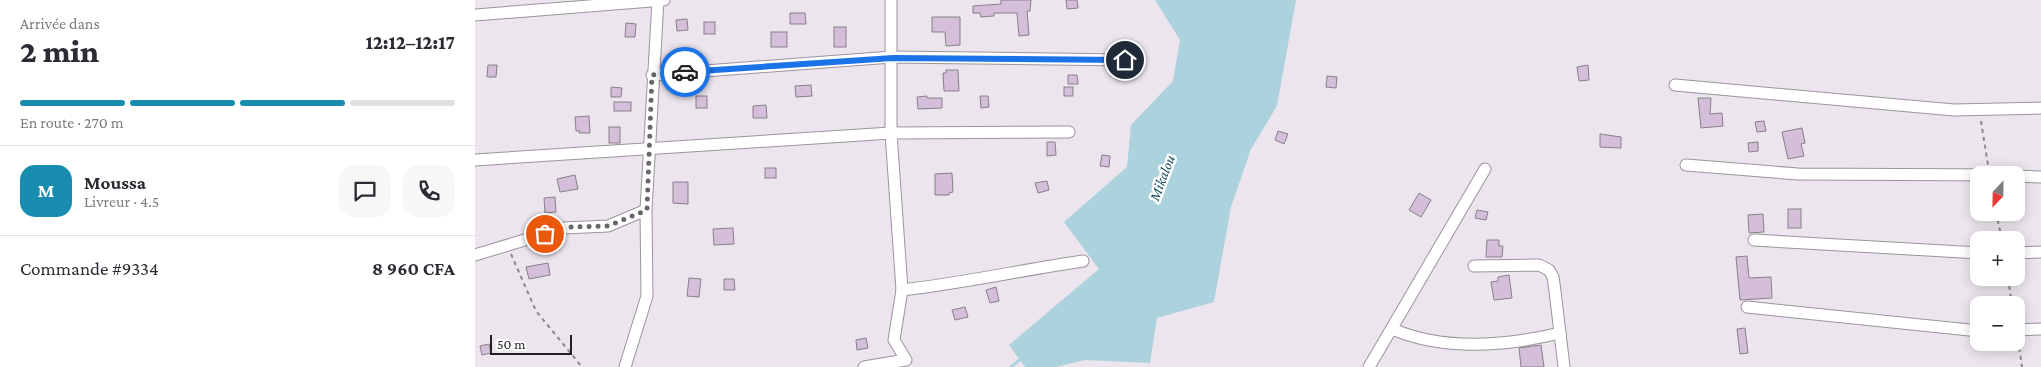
<!DOCTYPE html>
<html lang="fr">
<meta charset="utf-8">
<style>
:root{--surface:#fff;--page:#f7f7f7;--text:#2b2b33;--muted:#7c7c81;--line:#e1e1e2;--accent:#188db0}
body{margin:0;font-family:"Crimson Pro",serif;background:var(--page);color:var(--text);height:100vh;display:flex;flex-direction:column;font-size:19px;white-space:nowrap}
*{box-sizing:border-box;margin:0}
p{font-size:16px;color:var(--muted)}
.icon{flex:none;width:28px;height:28px;fill:none;stroke:currentColor;stroke-width:2;stroke-linecap:round;stroke-linejoin:round}
.map{position:relative;flex:1;overflow:hidden}
.side{display:flex;flex-direction:column;background:var(--surface);width:475px}
.side>*{flex:none}
.needle{width:32px;rotate:202deg}
.fabs{position:absolute;left:1495px;top:166px;display:grid;gap:10px}
.fabs a{display:grid;place-items:center;width:55px;height:55px;border-radius:10px;background:var(--surface);box-shadow:0 2px 12px #0003;font-size:25px}
.scale{position:absolute;left:15px;bottom:12px;width:82px;box-sizing:border-box;padding-left:5px;border:2px solid #222023;border-top:0;font-size:14px;line-height:18px;white-space:nowrap;color:#222023;-webkit-text-stroke:4px #fff;paint-order:stroke}
.pin{position:absolute;display:grid;place-items:center;width:42px;height:42px;color:#fff;margin:-21px;border:2px solid #fff;border-radius:50%;box-shadow:0 1px 5px #0007}
.courier{position:absolute;display:grid;place-items:center;width:50px;height:50px;margin:-25px;border:4px solid #1a73e8;border-radius:50%;background:#fff;color:#222;box-shadow:0 1px 6px #0007}
.headline em{font-style:normal;font-weight:800}
.headline div{display:flex;flex-direction:column-reverse}
.headline{display:flex;align-items:center;justify-content:space-between;height:85px;padding:0 20px}
h1{font-size:32px;font-weight:800;line-height:38px}
.bar{display:grid;grid-template-columns:repeat(4,1fr);gap:8px 5px;align-content:center;height:60px;padding:0 20px}
.bar i{height:6px;border-radius:4px;background:var(--line)}
.bar .selected{background:var(--accent)}
.bar p{grid-column:span 4}
.line{display:flex;align-items:center;gap:12px;padding:0 20px;border-top:1px solid var(--line)}
.line div{flex:1}
.round{display:grid;place-items:center;flex:none;width:52px;height:52px;border-radius:15px;background:var(--page)}
main{display:flex;flex:1;min-height:0}
.map>svg:first-child{display:block}
.water{fill:#abd2dd}
.lines{fill:none;stroke-linecap:round;stroke-linejoin:round}
.stream{stroke:#abd2dd;stroke-width:3}
.building{fill:#d4bed9;stroke:#868088}
.street-casing{stroke:#9b949d;stroke-width:13}
.path{stroke:#8b878d;stroke-width:2;stroke-dasharray:4 4;stroke-linecap:butt}
.street{stroke:#fff;stroke-width:11}
.done{stroke:#69656a;stroke-width:5;stroke-dasharray:0 9}
.route{stroke:#1a73e8;stroke-width:6}
.labels{text-anchor:middle;dominant-baseline:central;stroke-width:5;stroke-linejoin:round;paint-order:stroke}
.water-label{font-size:15px;font-style:italic;fill:#1a505d;stroke:#fff}
</style>
<main>
<section class="side">
<div class="headline"><div><h1>2 min</h1><p>Arrivée dans</p></div><em>12:12–12:17</em></div>
<div class="bar"><i class="selected"></i><i class="selected"></i><i class="selected"></i><i></i><p>En route · 270 m</p></div>
<div class="line" style="height:90px"><b class="round" style="background:var(--accent);color:#fff">M</b><div><b>Moussa</b><p>Livreur · 4.5</p></div><a class="round"><svg class="icon" aria-label="chat" viewBox="0 0 24 24"><path d="M4 5h16v11H9l-5 4z"/></svg></a><a class="round"><svg class="icon" aria-label="phone" viewBox="0 0 24 24"><path d="M5 4h4l2 5-3 2q2 4 5 5l2-3 5 2v4C11 20 4 13 5 4z"/></svg></a></div>
<div class="line" style="height:65px"><div>Commande #9334</div><b>8 960 CFA</b></div>
</section>
<div class="map">
<svg width="1566" height="367" viewBox="0 0 1566 367">
<rect width="100%" height="100%" fill="#ece5ee"/>
<polygon class="water" points="680,0 821,0 802,106 776,149 756,207 739,302 682,318 675,363 610,360 581,367 550,367 534,345 624,269 589,222 652,167 656,125 698,81 705,40"/>
<g class="lines">
<polyline class="stream" points="536,367 547,358"/>
</g>
<g class="building">
<polygon points="526,0 556,0 555,11 552,11 554,35 544,36 542,13 519,13 519,16 506,17 505,13 498,13 498,6 526,4"/>
<polygon points="591,0 602,0 603,8 592,9"/>
<polygon points="315,13 330,13 331,24 315,24"/>
<polygon points="457,17 485,17 485,45 471,46 470,32 457,32"/>
<polygon points="212,19 213,30 202,31 201,20"/>
<rect x="229" y="22" width="11" height="12"/>
<polygon points="151,23 161,24 160,37 150,37"/>
<rect x="359" y="27" width="12" height="20"/>
<rect x="296" y="32" width="16" height="15"/>
<polygon points="13,65 22,65 21,77 12,77"/>
<polygon points="1113,65 1114,80 1104,81 1102,67"/>
<polygon points="471,70 483,70 484,91 469,91 468,73 471,73"/>
<polygon points="593,75 602,75 603,84 593,84"/>
<polygon points="852,76 862,77 861,88 851,87"/>
<polygon points="336,85 337,96 321,97 320,86"/>
<polygon points="136,87 147,88 146,97 136,97"/>
<rect x="589" y="87" width="9" height="9"/>
<rect x="221" y="96" width="11" height="12"/>
<polygon points="452,96 452,98 467,98 467,108 443,109 442,97"/>
<polygon points="505,96 513,96 514,107 506,108"/>
<polygon points="1223,98 1236,98 1235,114 1247,113 1248,126 1226,128"/>
<rect x="139" y="102" width="17" height="9"/>
<polygon points="291,105 292,118 278,118 278,106"/>
<polygon points="114,116 115,133 104,133 105,131 101,131 100,117"/>
<polygon points="1289,121 1291,131 1282,132 1280,122"/>
<rect x="134" y="127" width="11" height="16"/>
<polygon points="1327,128 1330,143 1326,144 1329,156 1313,159 1307,132"/>
<polygon points="803,131 813,134 809,144 800,140"/>
<polygon points="1125,134 1146,137 1146,148 1125,147"/>
<polygon points="572,142 580,142 581,155 572,156"/>
<polygon points="1283,142 1283,151 1274,152 1273,143"/>
<polygon points="627,155 635,156 634,167 625,166"/>
<rect x="290" y="168" width="11" height="10"/>
<polygon points="477,173 478,192 474,193 474,195 460,195 460,174"/>
<polygon points="100,175 103,189 85,192 82,179"/>
<polygon points="572,181 574,190 563,193 560,183"/>
<polygon points="198,182 213,182 213,204 198,203"/>
<polygon points="944,193 956,200 946,217 934,210"/>
<polygon points="80,197 81,212 70,213 69,198"/>
<rect x="1313" y="209" width="13" height="19"/>
<polygon points="1002,210 1013,212 1011,220 1000,218"/>
<polygon points="1288,214 1289,232 1274,233 1273,215"/>
<polygon points="258,228 259,244 239,245 238,229"/>
<polygon points="1012,240 1024,240 1024,246 1028,246 1027,257 1011,257"/>
<polygon points="1272,256 1274,278 1296,277 1297,298 1265,300 1261,257"/>
<polygon points="73,263 75,275 54,279 51,267"/>
<polygon points="1034,275 1037,298 1019,300 1016,282 1023,281 1023,277"/>
<polygon points="214,278 226,279 224,297 212,296"/>
<polygon points="249,279 259,279 260,290 249,290"/>
<polygon points="521,287 524,301 515,303 511,290"/>
<polygon points="490,307 493,317 480,320 477,310"/>
<polygon points="1270,328 1273,353 1265,354 1262,329"/>
<polygon points="391,338 393,348 382,350 381,340"/>
<polygon points="14,344 16,353 7,355 5,346"/>
<polygon points="1066,345 1069,367 1046,367 1044,348"/>
</g>
<g class="lines">
<defs>
<g id="street">
<polyline points="0,15 189,0"/>
<polyline points="177,75 417,57 650,60"/>
<polyline points="1200,85 1479,110 1566,108"/>
<polyline points="0,160 416,133 594,132"/>
<polyline points="1211,165 1323,174 1529,175"/>
<polyline points="1541,176 1566,177"/>
<polyline points="1279,240 1504,253"/>
<polyline points="1541,253 1566,252"/>
<polyline points="0,255 89,228 133,226 171,210"/>
<polyline points="999,266 1064,265 1074,270 1078,277 1080,291 1089,367"/>
<path d="M427,290C488,283 547,270 608,261"/>
<polyline points="1272,307 1504,331"/>
<path d="M917,329C969,351 1031,346 1085,333"/>
<polyline points="1541,330 1566,329"/>
<polyline points="150,367 172,296 171,210 183,0"/>
<polyline points="389,367 431,360 419,340 427,290 416,133 416,0"/>
<polyline points="894,367 1010,169"/>
</g>
</defs>
<use href="#street" class="street-casing"/>
<g class="path">
<polyline points="1506,121 1513,165"/>
<polyline points="1521,212 1527,240"/>
<polyline points="36,254 61,311 107,367"/>
<polyline points="1533,278 1537,305"/>
<polyline points="1543,340 1547,367"/>
</g>
<use href="#street" class="street"/>
</g>
<g class="lines">
<polyline class="done" points="70,234 96,227 133,226 172,210 177,75 210,72"/>
<polyline class="route" points="210,72 418,58 650,60"/>
</g>
<g class="labels">
<g class="water-label">
<text transform="translate(687 178) rotate(-69)">Mikalou</text>
</g>
</g>
</svg>
<div class="fabs">
<a><svg class="needle" viewBox="-14 -14 28 28"><path d="M0-13l5 13h-10z" fill="#e53935"/><path d="M0 13l5-13h-10z" fill="#7c7c81"/></svg></a>
<a>+</a>
<a>−</a>
</div>
<div class="scale">50 m</div>
<div class="pin" style="left:70px;top:234px;background:#ea580c"><svg class="icon" aria-label="bag" viewBox="0 0 24 24"><path d="M5 8h14l-1 12H6zM9 8a3 3 0 0 1 6 0"/></svg></div>
<div class="pin" style="left:650px;top:60px;background:#1f2937"><svg class="icon" aria-label="home" viewBox="0 0 24 24"><path d="M3 11l9-7 9 7M6 9v11h12V9"/></svg></div>
<div class="courier" style="left:210px;top:72px"><svg class="icon" aria-label="car" viewBox="0 0 24 24"><path d="M5 17H2v-5l4-1 3-4h7l3 4 3 1v5h-3M9 17h6M6 11h13"/><circle cx="7" cy="17" r="2"/><circle cx="17" cy="17" r="2"/></svg></div>
</div>
</main>
